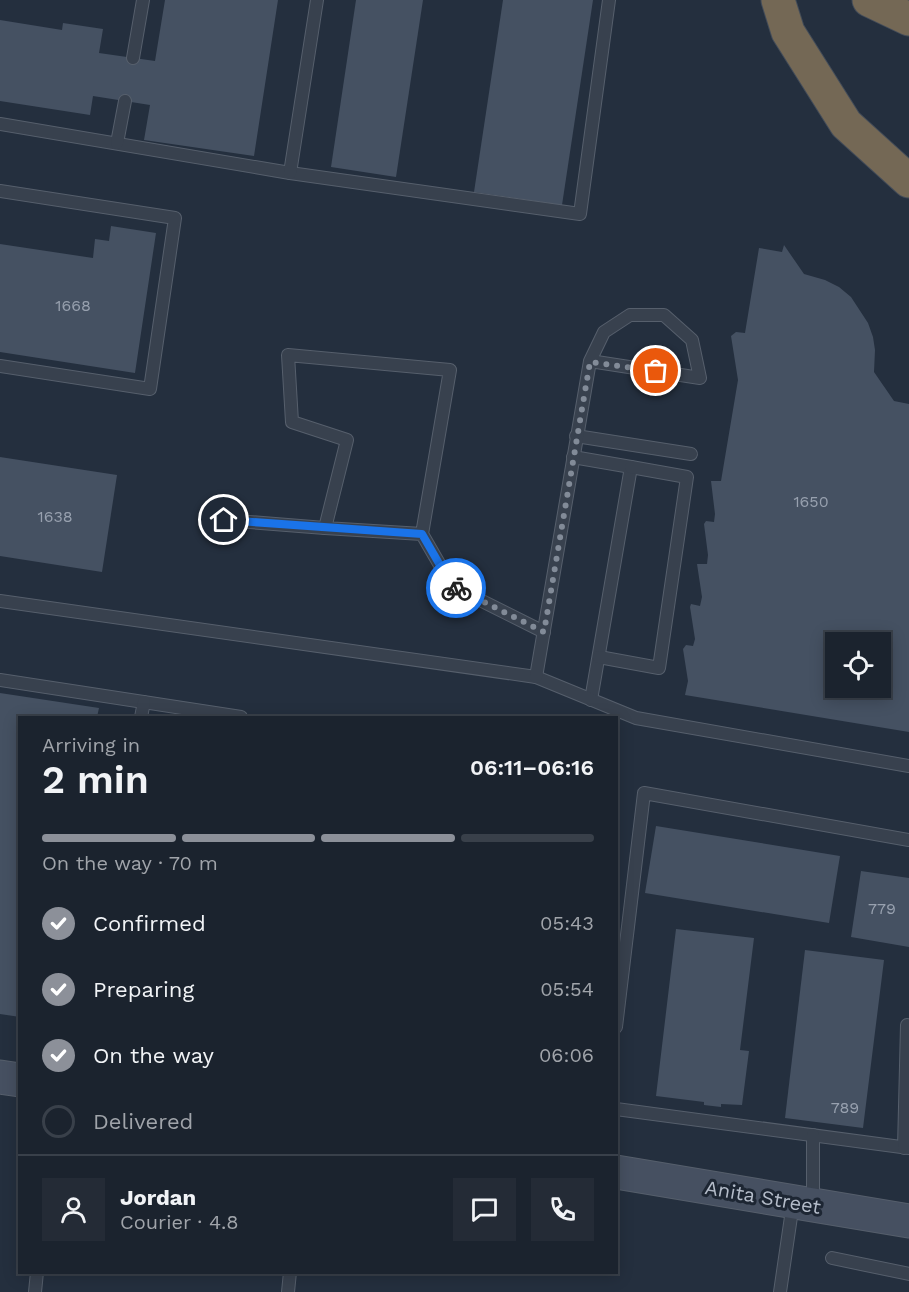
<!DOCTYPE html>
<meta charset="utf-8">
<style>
:root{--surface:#1b232e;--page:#242b36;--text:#f1f3f6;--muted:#a0a4aa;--line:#39404a;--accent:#8c9099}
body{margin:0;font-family:"Work Sans",sans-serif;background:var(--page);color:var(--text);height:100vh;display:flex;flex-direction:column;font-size:22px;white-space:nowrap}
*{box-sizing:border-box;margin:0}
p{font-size:20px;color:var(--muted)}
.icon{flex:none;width:33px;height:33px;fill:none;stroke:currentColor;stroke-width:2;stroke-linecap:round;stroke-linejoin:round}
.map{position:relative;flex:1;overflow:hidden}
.details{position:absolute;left:18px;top:716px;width:600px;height:558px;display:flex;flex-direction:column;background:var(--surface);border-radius:0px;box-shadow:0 3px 15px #0003,0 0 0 2px var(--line)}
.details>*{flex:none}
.buttons{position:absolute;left:825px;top:632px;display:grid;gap:12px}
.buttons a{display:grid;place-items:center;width:66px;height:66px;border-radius:0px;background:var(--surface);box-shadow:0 3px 15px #0003,0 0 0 2px var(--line);font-size:30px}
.pin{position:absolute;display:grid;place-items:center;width:51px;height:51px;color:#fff;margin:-26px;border:3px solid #fff;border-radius:50%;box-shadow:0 2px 6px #0007}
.courier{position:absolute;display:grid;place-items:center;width:60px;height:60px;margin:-30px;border:4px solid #1a73e8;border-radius:50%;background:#fff;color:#222;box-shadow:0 2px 8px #0007}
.headline em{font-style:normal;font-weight:600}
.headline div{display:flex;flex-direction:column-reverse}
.headline{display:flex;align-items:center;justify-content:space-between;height:102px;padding:0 24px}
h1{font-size:39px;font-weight:600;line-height:45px}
.bar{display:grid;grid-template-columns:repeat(4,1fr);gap:9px 6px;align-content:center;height:72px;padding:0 24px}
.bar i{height:8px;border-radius:4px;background:var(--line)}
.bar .current{background:var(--accent)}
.bar p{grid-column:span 4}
.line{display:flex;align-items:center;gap:15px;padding:0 24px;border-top:2px solid var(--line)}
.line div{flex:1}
.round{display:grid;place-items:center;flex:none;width:63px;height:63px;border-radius:0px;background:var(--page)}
ol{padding:0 24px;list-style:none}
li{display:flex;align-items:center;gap:18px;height:66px}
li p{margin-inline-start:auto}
li .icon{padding:6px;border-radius:50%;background:var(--accent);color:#fff;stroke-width:4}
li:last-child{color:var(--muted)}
li i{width:33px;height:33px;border:3px solid var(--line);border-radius:50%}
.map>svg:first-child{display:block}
.building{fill:#455162;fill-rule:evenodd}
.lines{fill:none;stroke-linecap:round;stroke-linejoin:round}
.lane-casing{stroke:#565f6c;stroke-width:14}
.secondary-casing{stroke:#565f6c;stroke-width:35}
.highway-casing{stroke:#434c59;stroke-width:35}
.lane{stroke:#38414e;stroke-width:12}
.secondary{stroke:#465061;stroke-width:33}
.highway{stroke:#746855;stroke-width:33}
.done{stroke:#828b98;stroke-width:6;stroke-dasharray:0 10.8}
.route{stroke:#1a73e8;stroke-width:8}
.labels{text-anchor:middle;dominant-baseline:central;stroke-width:6;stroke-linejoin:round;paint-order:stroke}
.number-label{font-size:16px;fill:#98a1af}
.street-label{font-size:20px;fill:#b4bcc9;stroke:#1d2633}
</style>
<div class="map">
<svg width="909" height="1292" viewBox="0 0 909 1292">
<rect width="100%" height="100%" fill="#242f3e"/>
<g class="building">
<polygon points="165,0 278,0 254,156 144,140 150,105 93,96 90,115 0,101 0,20 62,30 63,23 103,29 99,53 155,61"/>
<polygon points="356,0 423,0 396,177 331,167"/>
<polygon points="503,0 593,0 562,205 474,192"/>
<polygon points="111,226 156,233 135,373 0,352 0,244 93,258 95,239 109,241"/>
<path d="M784,245L804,274L825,280L839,287L851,297L868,323L873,337L875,350L874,372L894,401L909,404V732L685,695L688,681L683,649L686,645L693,646L695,639L690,607L691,604L700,606L702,597L697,564H707L708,555L704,524L706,521L714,522L715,514L711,481H721L738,380L731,336L736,332L745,333L759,248L782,252ZM836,642H880V687H836Z"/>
<polygon points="0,457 117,475 102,572 0,556"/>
<polygon points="0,693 99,708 97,717 20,717 20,1017 0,1014"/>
<polygon points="656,826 840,856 829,923 645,893"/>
<polygon points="861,871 909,878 909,947 851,937"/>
<polygon points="676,929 754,938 740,1050 749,1051 742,1105 721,1104 721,1107 704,1105 704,1102 656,1096"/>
<polygon points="805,950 884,960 863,1128 785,1118"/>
</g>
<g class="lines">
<defs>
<g id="lane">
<polyline points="133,58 143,0"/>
<polyline points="0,124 290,173 580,214 609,0"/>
<polyline points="117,143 125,101"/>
<polyline points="290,173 317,0"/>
<polyline points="0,191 175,218 150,389 0,366"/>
<polyline points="576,436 691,454"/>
<polyline points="573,457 631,467 591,700"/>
<polyline points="224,520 325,528"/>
<polyline points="422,534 325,528 347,440 292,422 288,355 450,370 422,534 452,586 544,632"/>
<polyline points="0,601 536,677 636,718 909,766"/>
<polyline points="599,657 659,668 687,477 631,467"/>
<polyline points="536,677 590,361 604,332 630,315 664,315 692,340 700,378 590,361"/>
<polyline points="0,680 241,717"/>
<polyline points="141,717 144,702"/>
<polyline points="616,1027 644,793 909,840"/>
<polyline points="616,1109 909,1148"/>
<polyline points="904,1148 907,1025"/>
<polyline points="813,1204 813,1135"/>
<polyline points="832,1258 909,1274"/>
<polyline points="35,1292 37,1272"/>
<polyline points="288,1292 290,1272"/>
<polyline points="780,1292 793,1203"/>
</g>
<g id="secondary">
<polyline points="0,1077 20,1080"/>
<polyline points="616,1172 909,1221"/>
</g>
<g id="highway">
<polyline points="778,0 788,32 846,124 909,181"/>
<polyline points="869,0 909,19"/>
</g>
</defs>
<use href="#lane" class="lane-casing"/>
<use href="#secondary" class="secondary-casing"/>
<use href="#highway" class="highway-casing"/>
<use href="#lane" class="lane"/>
<use href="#secondary" class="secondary"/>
<use href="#highway" class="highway"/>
</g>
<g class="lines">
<polyline class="done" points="456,588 544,632 590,362 656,371"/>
<polyline class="route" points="224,520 422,534 452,586 456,588"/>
</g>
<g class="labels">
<g class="number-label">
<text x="73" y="305">1668</text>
<text x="811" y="501">1650</text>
<text x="55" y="516">1638</text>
<text x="882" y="908">779</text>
<text x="845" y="1107">789</text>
</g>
<g class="street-label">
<text transform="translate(763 1197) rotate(10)">Anita Street</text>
</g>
</g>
</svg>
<div class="buttons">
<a><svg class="icon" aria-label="locate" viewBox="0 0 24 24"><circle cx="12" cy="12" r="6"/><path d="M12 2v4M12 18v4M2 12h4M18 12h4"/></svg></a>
</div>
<div class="pin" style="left:656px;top:371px;background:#ea580c"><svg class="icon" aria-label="bag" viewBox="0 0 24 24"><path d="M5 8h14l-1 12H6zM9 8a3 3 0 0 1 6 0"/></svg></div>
<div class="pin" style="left:224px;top:520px;background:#1f2937"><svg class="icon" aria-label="home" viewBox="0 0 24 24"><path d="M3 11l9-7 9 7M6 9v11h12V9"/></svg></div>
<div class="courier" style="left:456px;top:588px"><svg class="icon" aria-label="bike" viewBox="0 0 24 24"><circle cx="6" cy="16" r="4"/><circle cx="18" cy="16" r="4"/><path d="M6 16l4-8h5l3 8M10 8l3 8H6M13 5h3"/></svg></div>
<section class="details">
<div class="headline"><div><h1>2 min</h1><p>Arriving in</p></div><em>06:11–06:16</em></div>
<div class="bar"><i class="current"></i><i class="current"></i><i class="current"></i><i></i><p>On the way · 70 m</p></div>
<ol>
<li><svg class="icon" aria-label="check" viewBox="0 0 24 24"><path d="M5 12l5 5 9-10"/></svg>Confirmed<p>05:43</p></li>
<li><svg class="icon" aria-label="check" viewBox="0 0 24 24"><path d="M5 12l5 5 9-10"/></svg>Preparing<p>05:54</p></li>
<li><svg class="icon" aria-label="check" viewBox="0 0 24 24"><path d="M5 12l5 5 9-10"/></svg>On the way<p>06:06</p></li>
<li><i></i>Delivered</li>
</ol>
<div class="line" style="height:108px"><a class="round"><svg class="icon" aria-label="person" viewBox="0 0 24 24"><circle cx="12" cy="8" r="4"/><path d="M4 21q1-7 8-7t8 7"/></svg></a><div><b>Jordan</b><p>Courier · 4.8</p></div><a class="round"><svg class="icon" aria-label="chat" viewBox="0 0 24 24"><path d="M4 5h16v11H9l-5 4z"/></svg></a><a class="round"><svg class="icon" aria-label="phone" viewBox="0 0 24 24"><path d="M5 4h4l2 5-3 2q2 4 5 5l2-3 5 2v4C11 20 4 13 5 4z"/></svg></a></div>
</section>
</div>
